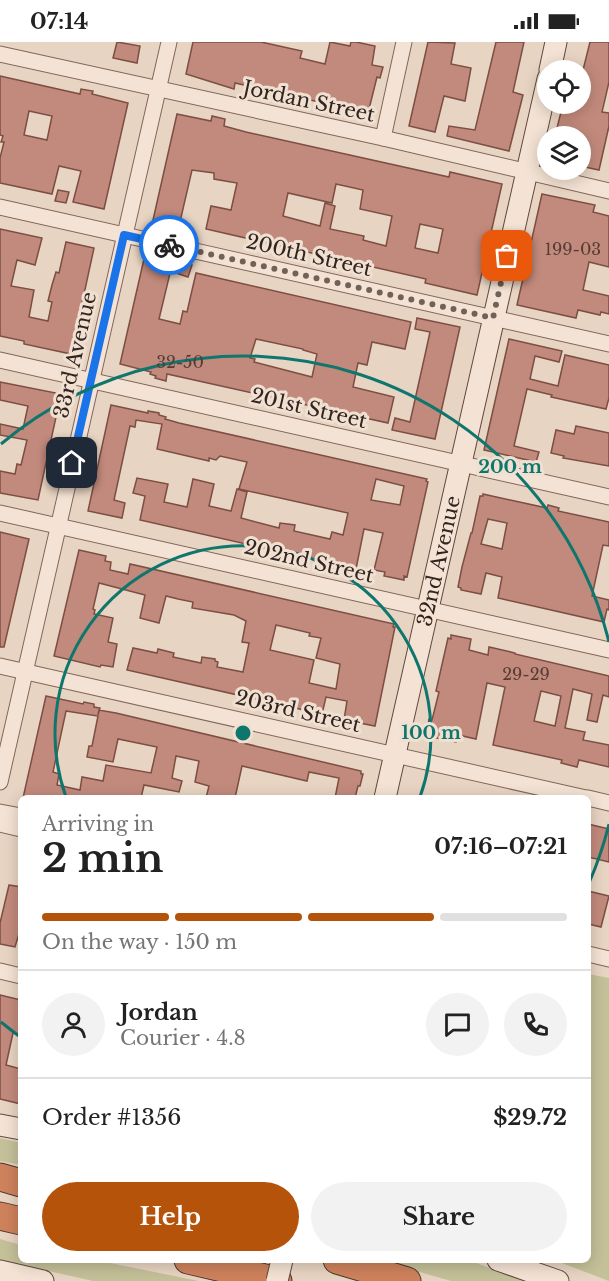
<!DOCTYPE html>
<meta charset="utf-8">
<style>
:root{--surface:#fff;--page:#f2f2f2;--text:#222;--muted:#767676;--line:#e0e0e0;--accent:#b45309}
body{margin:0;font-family:"Libre Baskerville",serif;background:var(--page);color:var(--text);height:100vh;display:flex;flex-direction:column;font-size:22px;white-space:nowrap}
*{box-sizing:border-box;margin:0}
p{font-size:20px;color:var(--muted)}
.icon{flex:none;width:33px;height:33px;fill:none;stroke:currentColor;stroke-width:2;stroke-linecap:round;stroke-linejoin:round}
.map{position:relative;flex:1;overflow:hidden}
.panel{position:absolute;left:18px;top:753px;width:573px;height:468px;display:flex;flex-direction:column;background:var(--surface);border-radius:9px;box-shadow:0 3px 15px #0003}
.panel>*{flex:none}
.buttons{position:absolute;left:537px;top:18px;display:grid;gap:12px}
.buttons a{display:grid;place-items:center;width:54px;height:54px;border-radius:50%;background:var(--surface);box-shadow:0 3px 15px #0003;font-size:30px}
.pin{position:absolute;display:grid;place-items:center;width:51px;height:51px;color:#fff;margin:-26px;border-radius:12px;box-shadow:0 3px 9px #0006}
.courier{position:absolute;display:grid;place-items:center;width:60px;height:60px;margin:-30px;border:4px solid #1a73e8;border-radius:50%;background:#fff;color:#222;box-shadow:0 2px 8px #0007}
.headline em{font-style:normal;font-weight:700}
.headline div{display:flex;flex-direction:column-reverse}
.headline{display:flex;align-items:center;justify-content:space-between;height:102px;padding:0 24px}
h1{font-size:39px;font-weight:700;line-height:45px}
.bar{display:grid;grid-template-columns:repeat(4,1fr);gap:9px 6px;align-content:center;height:72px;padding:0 24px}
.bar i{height:8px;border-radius:4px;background:var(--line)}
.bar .active{background:var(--accent)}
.bar p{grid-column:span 4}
.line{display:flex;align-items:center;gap:15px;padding:0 24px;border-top:2px solid var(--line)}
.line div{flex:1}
.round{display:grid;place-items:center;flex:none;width:63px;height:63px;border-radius:32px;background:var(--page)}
.button{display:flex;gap:12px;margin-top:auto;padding:12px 24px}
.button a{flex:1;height:69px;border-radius:36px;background:var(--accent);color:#fff;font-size:24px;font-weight:700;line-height:69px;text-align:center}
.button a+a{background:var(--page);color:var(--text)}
.status{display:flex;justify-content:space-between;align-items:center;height:42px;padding:0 30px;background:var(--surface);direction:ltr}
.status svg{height:16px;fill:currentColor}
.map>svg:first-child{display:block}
.green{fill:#c4c098}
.building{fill:#c28a7c;stroke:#7c4e44;stroke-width:1.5;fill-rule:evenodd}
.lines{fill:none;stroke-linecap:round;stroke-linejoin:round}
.street-casing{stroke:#80675b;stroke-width:17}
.secondary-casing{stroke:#61483f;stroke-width:23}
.highway-casing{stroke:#4e372f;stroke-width:29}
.street{stroke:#f4e3d4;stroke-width:15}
.secondary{stroke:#f4e3d4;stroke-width:21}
.highway{stroke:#ce825c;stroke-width:27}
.secondary-bridge-casing{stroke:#61483f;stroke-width:23;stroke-linecap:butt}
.secondary-bridge{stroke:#f4e3d4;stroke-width:21}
.done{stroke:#716157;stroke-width:6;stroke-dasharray:0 10.8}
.route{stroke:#1a73e8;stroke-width:8}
.ring{fill:none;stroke:#0f766e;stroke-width:3}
.labels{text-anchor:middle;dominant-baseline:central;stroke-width:6;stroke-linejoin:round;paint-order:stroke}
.number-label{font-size:16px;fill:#553d36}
.street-label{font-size:20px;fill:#31231e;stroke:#f0e0d1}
.centre{fill:#0f766e;stroke:#f0e0d1;stroke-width:3}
.ring-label{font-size:18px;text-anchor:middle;font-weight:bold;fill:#0f766e;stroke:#f0e0d1;stroke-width:6;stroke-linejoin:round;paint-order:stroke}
</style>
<div class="status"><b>07:14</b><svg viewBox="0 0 49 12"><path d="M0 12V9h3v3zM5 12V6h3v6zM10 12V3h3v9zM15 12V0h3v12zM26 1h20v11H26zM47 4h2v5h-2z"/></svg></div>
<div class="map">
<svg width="609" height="1239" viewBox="0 0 609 1239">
<rect width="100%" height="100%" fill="#e8d4c2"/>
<g class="green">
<polygon points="588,932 609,936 609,1239 554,1218 588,1218"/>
<polygon points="0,1096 21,1101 21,1123 0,1119"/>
<polygon points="0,1197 21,1203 21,1218 95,1218 199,1239 93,1239 0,1218"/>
<polygon points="378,1218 468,1218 525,1239 451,1239"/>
</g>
<g class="building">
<polygon points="117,0 140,4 137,21 113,16"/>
<polygon points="193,0 261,0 302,9 300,16 325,22 330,0 350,4 351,0 356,0 375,4 372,23 383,25 380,36 377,35 368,71 235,41 234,47 186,32"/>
<polygon points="428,0 455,1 451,22 471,26 465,59 444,54 435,90 409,84"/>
<polygon points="496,0 524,0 513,50 523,53 509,109 447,94 449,84 475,88"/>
<polygon points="590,0 609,0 609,40 602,70 609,71 609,84 599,128 580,124 580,94 555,94 563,62 575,64 576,62 580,62 580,40"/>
<path d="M0,34L80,52L81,47L93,49L92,52L128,61L104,167L73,160L81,129L59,124L52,152L0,141V116L4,100H1L3,94L0,93ZM29,69L52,74L47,98L24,93Z"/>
<path d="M177,72L211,79L212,74L225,77L224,84L246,90L449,135L450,130L502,142L477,253L425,241L426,237L206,187L211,164L231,168L237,141L214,137V131L192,128L179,184L153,178ZM336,142L363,148L360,167L392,174L386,204L363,198L364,194L330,187L335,164L325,161L320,184L283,174L288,151L332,161ZM420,182L443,187L438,211L415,206Z"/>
<polygon points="58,148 69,150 66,161 55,159"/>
<polygon points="542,152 595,163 593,170 609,174 609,225 589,220 583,248 609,254 609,272 601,270 600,273 578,268 576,276 517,263"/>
<polygon points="0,187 42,196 35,223 17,218 11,244 34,248 29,275 48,279 52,260 48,259 52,243 56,230 59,231 66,200 94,206 71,312 24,302 24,299 0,294"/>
<path d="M144,217L172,223L159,277L180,282L183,269L187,270L196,231L411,280L405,307L372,300L367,323L358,321L353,345L394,355L388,381L167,332L166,339L155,336L156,334L150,332L151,330L120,322ZM256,297L303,307V308L317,312L312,335L254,320L255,317L250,316Z"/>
<polygon points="181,220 192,223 188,235 176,231"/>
<polygon points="417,276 460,285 435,397 392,388 395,376 410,380 425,313 430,290 415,287"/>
<polygon points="509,297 562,309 559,320 535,314 530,337 558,344 565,313 609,323 609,356 606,367 551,355 552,353 527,347 514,404 539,410 536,420 484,408"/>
<polygon points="0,340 61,352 38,458 0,451 0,429 15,432 17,422 21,423 27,398 0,393 0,382 23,387 28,364 0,358"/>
<path d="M111,363L148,371V369L159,371V373L166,375L165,377L179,381L427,437L426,439L428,440L407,535L404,534V538L384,534L385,530L374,528L383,491L364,487L356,527L140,478L145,454L133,451L137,436L168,442L164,460L187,465L193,437L214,442L209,464L231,469L237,447L247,450L241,476L279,486L280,481L295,483L294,489L330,497L332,490L343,493L348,471L239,447L247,420L220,414L216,418L209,416V419L157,407L162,382L136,378L135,385L130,384L114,458L125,461L122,476L88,469ZM376,437L404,444L400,463L371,458Z"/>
<polygon points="576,384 609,391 609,424 563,416 564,414 551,411 556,388 574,392"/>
<path d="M483,452L547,466L548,463L559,466L558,469L609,480V504L603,503L592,554L609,558V568L607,567L604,580L498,556L502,535L486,531L481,552L461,548V546L458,545L462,525L471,491H472L480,454H483ZM488,477L507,481L502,507L481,502Z"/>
<polygon points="0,490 29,497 4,605 0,605"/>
<path d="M79,508L106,514L105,519L111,520L110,528L128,532L130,522L394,582L393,585H395L375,684L344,678L347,659L326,655L322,672L127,628L133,606L157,611L158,607L174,611L173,615L201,621L202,615L215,617V619L218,620L217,625L243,630L249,601L242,600L246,579L234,573L192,566L193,560L178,557L166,554L159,581L140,576L145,553L99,541L93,567L95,568L94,572L113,576L108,600L117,602L113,625L101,623L100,625L54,614ZM276,583L310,591L309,594L321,596L316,616L340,622L336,647L309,641L314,618L270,608Z"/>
<path d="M451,593L471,597L469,608L488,613L489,605L515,611V612L609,634V655L603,653L597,680L587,678L592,652L573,647L565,686L585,690L583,698L609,703V725L579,718L577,725L561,721L562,718L493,703L505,645L487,641L476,697L458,693L456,700L426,694L429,677L432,678L439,650L436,649L448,596L451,597ZM541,649L561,654L555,684L534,679Z"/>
<path d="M46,654L83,662L84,660L94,662V665L100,666L98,673L99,668L116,671L361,729V732H363L360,744H358L355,756H335L339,736L309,730L307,739L242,724L235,756H206L209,744L195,740L199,719L176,714L172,736L182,739L179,750L144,743L141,756H23ZM66,669L98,674L92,704H89L87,715L113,720L118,697L157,705L151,731L106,723L103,739L82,735L80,748L57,743L59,732L53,730Z"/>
<polygon points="588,782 609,787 609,820 588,815"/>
<polygon points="9,843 21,845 21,885 15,905 0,902 0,881"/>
<polygon points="588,849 609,854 601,885 588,882"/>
<polygon points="0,953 21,958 21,993 13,991 6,1023 21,1027 21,1062 0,1057"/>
</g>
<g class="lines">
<defs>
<g id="street">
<polyline points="0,12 383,96 609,149"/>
<polyline points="383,96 404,0"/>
<polyline points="0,165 609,302"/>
<polyline points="0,318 609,455"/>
<polyline points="0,471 609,608"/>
<polyline points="0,624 586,756"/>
<polyline points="0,740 169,0"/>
<polyline points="588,756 609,761"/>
<polyline points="0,770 21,774"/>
<polyline points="0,782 21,787"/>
<polyline points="588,912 609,917"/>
<polyline points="0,929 21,934"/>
</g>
<g id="secondary">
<polyline points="550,28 556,0"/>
<path id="s1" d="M385,756L548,37"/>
<polyline points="0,1083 21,1087"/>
<polyline points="498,1218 558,1239"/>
<polyline points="0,1229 43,1239"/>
</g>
<g id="highway">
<polyline points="0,1135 21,1141"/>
<polyline points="0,1174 21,1179"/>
<polyline points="188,1218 278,1239"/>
<polyline points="337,1218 407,1239"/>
</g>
</defs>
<use href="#street" class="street-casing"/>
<use href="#secondary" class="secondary-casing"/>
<use href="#highway" class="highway-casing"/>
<use href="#street" class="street"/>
<use href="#secondary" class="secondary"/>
<use href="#highway" class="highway"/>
<defs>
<polyline id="secondary-bridge" points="277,1239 282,1218"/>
</defs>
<use href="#secondary-bridge" class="secondary-bridge-casing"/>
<use href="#secondary-bridge" class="secondary-bridge"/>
</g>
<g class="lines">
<polyline class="done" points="169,203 493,276 507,214"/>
<polyline class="route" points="72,421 124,193 169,203"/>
</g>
<g class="ring">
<path d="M66 755A188 188 0 1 1 420 755"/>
<path d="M609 782A377 377 0 0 1 589 841M19 994A377 377 0 0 1 1 980M1 402A377 377 0 0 1 609 600"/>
</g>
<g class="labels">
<g class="number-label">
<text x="573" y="207">199-03</text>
<text x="180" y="320">32-50</text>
<text x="526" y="632">29-29</text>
</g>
<g class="street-label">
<text transform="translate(309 59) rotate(12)">Jordan Street</text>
<text transform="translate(309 213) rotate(13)">200th Street</text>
<text transform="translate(75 313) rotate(-77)">33rd Avenue</text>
<text transform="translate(309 366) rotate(13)">201st Street</text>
<text transform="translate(309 519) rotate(13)">202nd Street</text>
<text stroke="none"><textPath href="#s1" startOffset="243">32nd Avenue</textPath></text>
<text transform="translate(298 669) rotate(13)">203rd Street</text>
</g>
</g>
<circle cx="243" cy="691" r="9" class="centre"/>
<g class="ring-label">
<text x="510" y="431">200 m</text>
<text x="431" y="697">100 m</text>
</g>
</svg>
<div class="buttons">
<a><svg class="icon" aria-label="locate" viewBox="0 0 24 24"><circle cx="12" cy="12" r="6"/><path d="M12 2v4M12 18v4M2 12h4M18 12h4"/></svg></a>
<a><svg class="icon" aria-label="layers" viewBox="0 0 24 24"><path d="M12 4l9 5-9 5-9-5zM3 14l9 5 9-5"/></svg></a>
</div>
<div class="pin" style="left:507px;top:214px;background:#ea580c"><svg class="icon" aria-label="bag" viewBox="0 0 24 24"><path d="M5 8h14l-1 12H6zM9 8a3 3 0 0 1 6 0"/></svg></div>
<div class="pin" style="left:72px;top:421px;background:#1f2937"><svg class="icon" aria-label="home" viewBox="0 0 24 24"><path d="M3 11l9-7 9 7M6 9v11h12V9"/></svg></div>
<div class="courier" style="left:169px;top:203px"><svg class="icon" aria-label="bike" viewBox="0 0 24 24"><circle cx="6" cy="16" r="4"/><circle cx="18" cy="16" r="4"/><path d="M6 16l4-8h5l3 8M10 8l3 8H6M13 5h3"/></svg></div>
<section class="panel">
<div class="headline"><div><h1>2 min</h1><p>Arriving in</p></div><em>07:16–07:21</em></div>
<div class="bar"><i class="active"></i><i class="active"></i><i class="active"></i><i></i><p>On the way · 150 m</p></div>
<div class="line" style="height:108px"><a class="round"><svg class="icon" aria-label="person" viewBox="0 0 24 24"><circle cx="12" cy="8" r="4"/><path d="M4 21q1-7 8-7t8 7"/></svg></a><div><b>Jordan</b><p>Courier · 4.8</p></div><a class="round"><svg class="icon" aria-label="chat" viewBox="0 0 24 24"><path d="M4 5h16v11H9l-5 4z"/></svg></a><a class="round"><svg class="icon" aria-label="phone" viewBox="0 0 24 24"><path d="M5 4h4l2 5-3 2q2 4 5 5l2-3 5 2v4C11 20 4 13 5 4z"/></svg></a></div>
<div class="line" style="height:78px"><div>Order #1356</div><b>$29.72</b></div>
<div class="button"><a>Help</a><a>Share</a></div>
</section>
</div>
